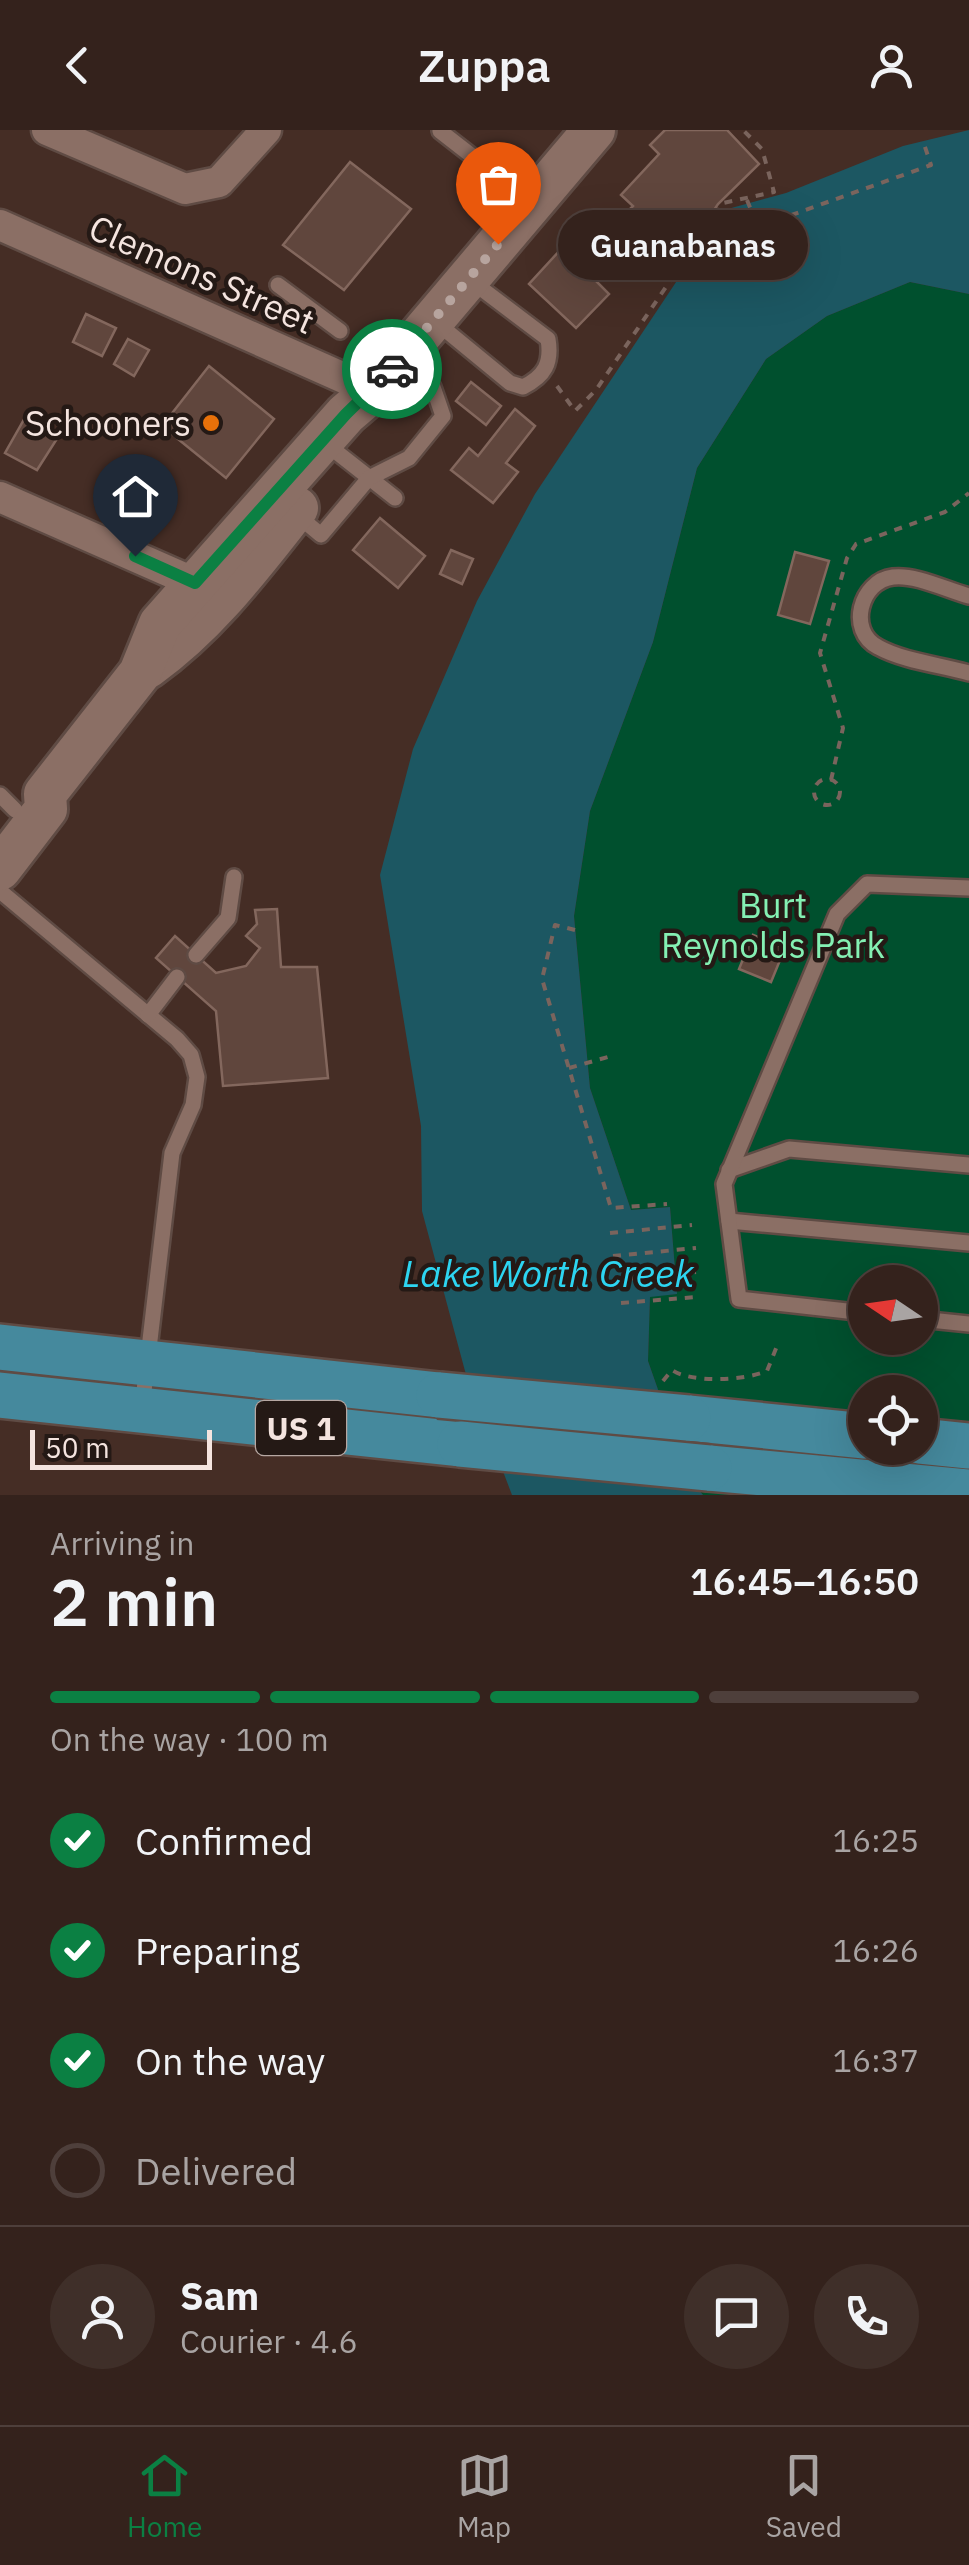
<!DOCTYPE html>
<meta charset="utf-8">
<style>
:root{--surface:#34221c;--page:#3f2f29;--text:#f1f3f6;--muted:#a9a4a3;--line:#4e3f3b;--accent:#0b8043}
body{margin:0;font-family:"IBM Plex Sans",sans-serif;background:var(--page);color:var(--text);height:100vh;display:flex;flex-direction:column;font-size:38px;white-space:nowrap}
*{box-sizing:border-box;margin:0}
p{font-size:32px;color:var(--muted)}
.icon{flex:none;width:55px;height:55px;fill:none;stroke:currentColor;stroke-width:2;stroke-linecap:round;stroke-linejoin:round}
.map{position:relative;height:1365px;overflow:hidden}
.sheet{display:flex;flex-direction:column;background:var(--surface);flex:1}
.sheet>*{flex:none}
.needle{width:65px;rotate:283deg}
.tools{position:absolute;left:848px;top:1135px;display:grid;gap:20px}
.tools a{display:grid;place-items:center;width:90px;height:90px;border-radius:50%;background:var(--surface);box-shadow:0 10px 40px #0002,0 0 0 2px var(--line);font-size:50px}
.scale{position:absolute;left:30px;bottom:25px;width:182px;box-sizing:border-box;padding-left:10px;border:5px solid #f4e4df;border-top:0;font-size:28px;line-height:35px;white-space:nowrap;color:#f4e4df;-webkit-text-stroke:8px #241915;paint-order:stroke}
.pin{position:absolute;display:grid;place-items:center;width:85px;height:85px;color:#fff;margin:-102px -42px;border-radius:50% 50% 50% 0;rotate:-45deg;box-shadow:0 0 10px #0007}
.pin .icon{rotate:45deg}
.courier{position:absolute;display:grid;place-items:center;width:100px;height:100px;margin:-50px;border:8px solid #0b8043;border-radius:50%;background:#fff;color:#222;box-shadow:0 2px 12px #0007}
.bubble{position:absolute;height:70px;border-radius:35px;background:var(--surface);box-shadow:0 10px 40px #0002,0 0 0 2px var(--line);font-size:32px;font-weight:600;line-height:70px;text-align:center}
.overview em{font-style:normal;font-weight:600}
.overview div{display:flex;flex-direction:column-reverse}
.overview{display:flex;align-items:center;justify-content:space-between;height:170px;padding:0 50px}
h1{font-size:65px;font-weight:600;line-height:75px}
.bar{display:grid;grid-template-columns:repeat(4,1fr);gap:15px 10px;align-content:center;height:120px;padding:0 50px}
.bar i{height:12px;border-radius:8px;background:var(--line)}
.bar .selected{background:var(--accent)}
.bar p{grid-column:span 4}
.line{display:flex;align-items:center;gap:25px;padding:0 50px;border-top:2px solid var(--line)}
.line div{flex:1}
.round{display:grid;place-items:center;flex:none;width:105px;height:105px;border-radius:52px;background:var(--page)}
ol{padding:0 50px;list-style:none}
li{display:flex;align-items:center;gap:30px;height:110px}
li p{margin-inline-start:auto}
li .icon{padding:10px;border-radius:50%;background:var(--accent);color:#fff;stroke-width:4}
li:last-child{color:var(--muted)}
li i{width:55px;height:55px;border:5px solid var(--line);border-radius:50%}
header{display:flex;justify-content:space-between;align-items:center;height:130px;padding:0 50px;background:var(--surface);font-size:45px;font-weight:600}
.menu{display:flex;justify-content:space-around;align-items:center;height:140px;border-top:2px solid var(--line);background:var(--surface);font-size:28px;color:var(--muted)}
.menu a{display:grid;justify-items:center;gap:5px}
.menu .selected{color:var(--accent)}
.map>svg:first-child{display:block}
.green{fill:#00502e;fill-rule:evenodd}
.water{fill:#1c5762}
.building{fill:#60463d;stroke:#83675d;stroke-width:2.5}
.lines{fill:none;stroke-linecap:round;stroke-linejoin:round}
.lane-casing{stroke:#5f4b44;stroke-width:20}
.street-casing{stroke:#5f4b44;stroke-width:35}
.secondary-casing{stroke:#5f4b44;stroke-width:48}
.primary-casing{stroke:#5f4b44;stroke-width:50}
.path{stroke:#7a645d;stroke-width:4;stroke-dasharray:8 8;stroke-linecap:butt}
.lane{stroke:#8b6f65;stroke-width:15}
.street{stroke:#8b6f65;stroke-width:30}
.secondary{stroke:#8b6f65;stroke-width:42}
.primary{stroke:#45899d;stroke-width:45}
.primary-bridge-casing{stroke:#5f4b44;stroke-width:50;stroke-linecap:butt}
.primary-bridge{stroke:#45899d;stroke-width:45}
.done{stroke:#b7a49e;stroke-width:10;stroke-dasharray:0 18}
.route{stroke:#0b8043;stroke-width:12}
.food-dot{fill:#e8710a;stroke:#241915;stroke-width:4}
.labels{text-anchor:middle;dominant-baseline:central;stroke-width:9;stroke-linejoin:round;paint-order:stroke}
.shield{fill:#241915;stroke:#b6a7a2;stroke-width:2.5}
.shield-label{font-size:32px;font-weight:bold;fill:#f4e4df}
.street-label{font-size:35px;fill:#f4e4df;stroke:#241915}
.poi-label{font-size:35px;fill:#f4e4df;stroke:#241915;text-anchor:end}
.park-label{font-size:35px;fill:#84f0b3;stroke:#241915}
.water-label{font-size:38px;font-style:italic;fill:#2dd5f1;stroke:#241915}
</style>
<header><svg class="icon" aria-label="back" viewBox="0 0 24 24"><path d="M15 5l-7 7 7 7"/></svg>Zuppa<svg class="icon" aria-label="person" viewBox="0 0 24 24"><circle cx="12" cy="8" r="4"/><path d="M4 21q1-7 8-7t8 7"/></svg></header>
<div class="map">
<svg width="969" height="1365" viewBox="0 0 969 1365">
<rect width="100%" height="100%" fill="#452d25"/>
<path class="green" d="M910,152L969,164V1365H703L689,1348L648,1231L650,1166L677,1164L670,1077L631,1080L590,958L574,786L590,681L653,512L697,338L766,229L827,186ZM865,1152H920V1208H865ZM865,1262H920V1318H865Z"/>
<polygon class="water" points="969,0 969,164 910,152 827,186 766,229 697,338 653,512 590,681 574,786 590,958 631,1080 670,1077 677,1164 650,1167 648,1231 689,1348 703,1365 512,1365 465,1241 422,1081 421,996 380,745 413,619 477,471 535,364 724,80 786,63 903,16"/>
<g class="building">
<polygon points="665,0 727,0 759,34 718,74 700,101 689,106 668,96 656,108 644,97 594,149 609,164 576,198 529,154 562,118 577,133 633,76 621,65 659,24 650,15"/>
<polygon points="350,32 411,79 344,160 283,115"/>
<polygon points="86,184 116,198 102,226 73,212"/>
<polygon points="128,209 149,220 134,246 114,234"/>
<polygon points="209,236 274,289 226,348 162,296"/>
<polygon points="471,252 501,276 486,295 456,271"/>
<polygon points="515,279 535,296 506,333 518,342 493,373 451,340 469,318 478,326"/>
<polygon points="26,286 60,304 37,340 5,323"/>
<polygon points="380,388 425,426 398,458 353,420"/>
<polygon points="451,420 473,429 462,454 440,444"/>
<polygon points="795,422 829,431 810,494 778,485"/>
<polygon points="277,779 281,837 317,837 328,948 223,956 216,881 156,828 175,806 216,843 246,836 260,818 246,806 257,794 255,780"/>
<polygon points="753,805 785,818 771,852 739,839"/>
</g>
<g class="lines">
<defs>
<g id="lane">
<polyline points="440,1 481,33 504,32 537,61"/>
<polyline points="278,155 340,201"/>
<path d="M437,193L510,253L523,257C545,246 552,233 548,209L470,150"/>
<polyline points="339,324 395,368"/>
<polyline points="297,385 321,405 369,348 409,328 443,286 433,257 401,230"/>
<path d="M969,466C947,460 915,444 893,447C860,451 847,501 878,517C903,531 941,535 969,543"/>
<polyline points="0,665 15,680"/>
<polyline points="0,761 177,909 191,925 197,947 193,975 172,1023 142,1278"/>
<polyline points="196,825 228,788 234,747"/>
<polyline points="148,885 177,847"/>
<polyline points="729,1040 789,1019 969,1035"/>
<polyline points="729,1091 969,1113"/>
<polyline points="865,1183 739,1169 724,1054 837,784 867,754 969,758"/>
<polyline points="920,1189 969,1194"/>
</g>
<g id="street">
<polyline points="47,0 185,59 219,52 266,0"/>
<polyline points="0,95 373,261"/>
<polyline points="0,367 211,460"/>
</g>
<g id="secondary">
<path d="M148,537C209,493 251,436 297,378"/>
<polyline points="0,739 46,679 45,664 140,543 160,494 346,284 373,261 594,0"/>
</g>
<g id="primary">
<polyline points="0,1217 439,1265"/>
<polyline points="0,1265 460,1314"/>
<polyline points="688,1288 865,1306"/>
<polyline points="920,1311 969,1316"/>
<polyline points="709,1338 969,1362"/>
</g>
</defs>
<use href="#lane" class="lane-casing"/>
<use href="#street" class="street-casing"/>
<use href="#secondary" class="secondary-casing"/>
<use href="#primary" class="primary-casing"/>
<g class="path">
<polyline points="747,70 758,97 931,35 923,11"/>
<polyline points="557,256 575,281 596,260 723,73 774,62 762,19 743,0"/>
<circle cx="827" cy="662" r="13"/>
<polyline points="831,650 843,598 820,523 847,428 856,414 945,382 969,363"/>
<polyline points="575,800 555,795 542,849 611,1078 667,1074"/>
<polyline points="569,938 615,925"/>
<polyline points="610,1103 692,1095"/>
<polyline points="613,1126 696,1118"/>
<polyline points="615,1150 696,1142"/>
<polyline points="621,1173 697,1167"/>
<path d="M663,1251L672,1240C691,1253 743,1251 767,1241L777,1216"/>
</g>
<use href="#lane" class="lane"/>
<use href="#street" class="street"/>
<use href="#secondary" class="secondary"/>
<use href="#primary" class="primary"/>
<defs>
<g id="primary-bridge">
<polyline points="439,1265 688,1288"/>
<polyline points="460,1314 709,1338"/>
</g>
</defs>
<use href="#primary-bridge" class="primary-bridge-casing"/>
<use href="#primary-bridge" class="primary-bridge"/>
</g>
<g class="lines">
<polyline class="done" points="392,239 498,114"/>
<polyline class="route" points="135,426 195,453 346,284 392,239"/>
</g>
<circle class="food-dot" cx="211" cy="293" r="10"/>
<g class="labels">
<rect class="shield" x="256" y="1271" width="90" height="54" rx="8"/>
<g class="shield-label">
<text x="301" y="1298">US 1</text>
</g>
<g class="street-label">
<text transform="translate(202 144) rotate(24)">Clemons Street</text>
</g>
<g class="poi-label">
<text x="191" y="293">Schooners</text>
</g>
<g class="park-label">
<text x="773" y="775">Burt<tspan x="773" dy="40">Reynolds Park</tspan></text>
</g>
<g class="water-label">
<text x="548" y="1142">Lake Worth Creek</text>
</g>
</g>
</svg>
<div class="tools">
<a><svg class="needle" viewBox="-14 -14 28 28"><path d="M0-13l5 13h-10z" fill="#e53935"/><path d="M0 13l5-13h-10z" fill="#a9a4a3"/></svg></a>
<a><svg class="icon" aria-label="locate" viewBox="0 0 24 24"><circle cx="12" cy="12" r="6"/><path d="M12 2v4M12 18v4M2 12h4M18 12h4"/></svg></a>
</div>
<div class="scale">50 m</div>
<div class="pin" style="left:498px;top:114px;background:#ea580c"><svg class="icon" aria-label="bag" viewBox="0 0 24 24"><path d="M5 8h14l-1 12H6zM9 8a3 3 0 0 1 6 0"/></svg></div>
<div class="pin" style="left:135px;top:426px;background:#1f2937"><svg class="icon" aria-label="home" viewBox="0 0 24 24"><path d="M3 11l9-7 9 7M6 9v11h12V9"/></svg></div>
<div class="courier" style="left:392px;top:239px"><svg class="icon" aria-label="car" viewBox="0 0 24 24"><path d="M5 17H2v-5l4-1 3-4h7l3 4 3 1v5h-3M9 17h6M6 11h13"/><circle cx="7" cy="17" r="2"/><circle cx="17" cy="17" r="2"/></svg></div>
<div class="bubble" style="left:558px;top:80px;width:250px">Guanabanas</div>
</div>
<section class="sheet">
<div class="overview"><div><h1>2 min</h1><p>Arriving in</p></div><em>16:45–16:50</em></div>
<div class="bar"><i class="selected"></i><i class="selected"></i><i class="selected"></i><i></i><p>On the way · 100 m</p></div>
<ol>
<li><svg class="icon" aria-label="check" viewBox="0 0 24 24"><path d="M5 12l5 5 9-10"/></svg>Confirmed<p>16:25</p></li>
<li><svg class="icon" aria-label="check" viewBox="0 0 24 24"><path d="M5 12l5 5 9-10"/></svg>Preparing<p>16:26</p></li>
<li><svg class="icon" aria-label="check" viewBox="0 0 24 24"><path d="M5 12l5 5 9-10"/></svg>On the way<p>16:37</p></li>
<li><i></i>Delivered</li>
</ol>
<div class="line" style="height:180px"><a class="round"><svg class="icon" aria-label="person" viewBox="0 0 24 24"><circle cx="12" cy="8" r="4"/><path d="M4 21q1-7 8-7t8 7"/></svg></a><div><b>Sam</b><p>Courier · 4.6</p></div><a class="round"><svg class="icon" aria-label="chat" viewBox="0 0 24 24"><path d="M4 5h16v11H9l-5 4z"/></svg></a><a class="round"><svg class="icon" aria-label="phone" viewBox="0 0 24 24"><path d="M5 4h4l2 5-3 2q2 4 5 5l2-3 5 2v4C11 20 4 13 5 4z"/></svg></a></div>
</section>
<nav class="menu">
<a class="selected"><svg class="icon" aria-label="home" viewBox="0 0 24 24"><path d="M3 11l9-7 9 7M6 9v11h12V9"/></svg>Home</a>
<a><svg class="icon" aria-label="map" viewBox="0 0 24 24"><path d="M3 6l6-2 6 2 6-2v14l-6 2-6-2-6 2zM9 4v14M15 6v14"/></svg>Map</a>
<a><svg class="icon" aria-label="saved" viewBox="0 0 24 24"><path d="M7 4h10v16l-5-4-5 4z"/></svg>Saved</a>
</nav>
